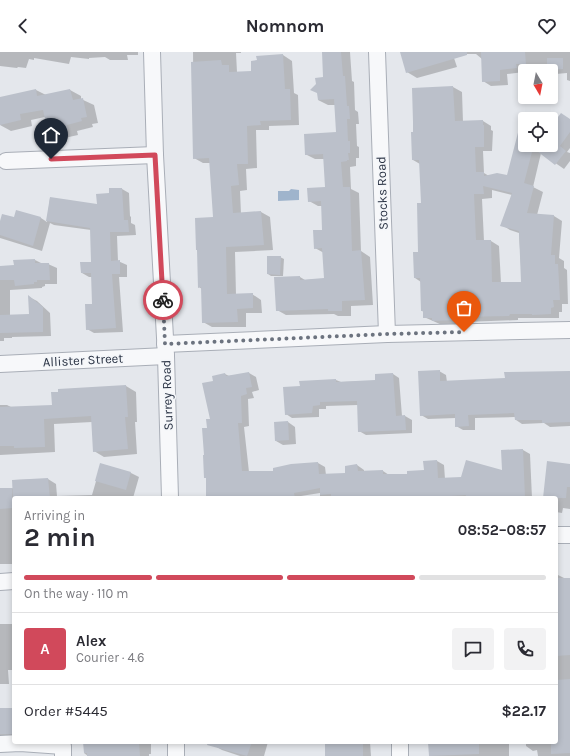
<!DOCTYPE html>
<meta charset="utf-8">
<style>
:root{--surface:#fff;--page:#f2f2f3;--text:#2b2b33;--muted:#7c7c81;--line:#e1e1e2;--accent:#d1495b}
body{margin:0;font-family:Karla,sans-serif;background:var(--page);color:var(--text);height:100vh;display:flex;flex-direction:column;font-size:15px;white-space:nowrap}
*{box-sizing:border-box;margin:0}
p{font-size:13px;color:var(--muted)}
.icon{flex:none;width:22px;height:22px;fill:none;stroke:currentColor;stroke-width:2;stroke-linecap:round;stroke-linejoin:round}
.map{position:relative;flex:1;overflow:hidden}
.side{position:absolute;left:12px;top:444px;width:546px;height:248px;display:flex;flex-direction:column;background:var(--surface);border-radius:4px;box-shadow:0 2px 6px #0003}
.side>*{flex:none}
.needle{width:26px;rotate:170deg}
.tools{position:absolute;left:518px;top:12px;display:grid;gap:8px}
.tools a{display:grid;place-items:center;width:40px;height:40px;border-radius:4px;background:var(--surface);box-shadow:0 2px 6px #0003;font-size:20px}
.pin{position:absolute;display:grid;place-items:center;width:34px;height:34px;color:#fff;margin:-41px -17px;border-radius:50% 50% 50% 0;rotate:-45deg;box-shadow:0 0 4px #0007}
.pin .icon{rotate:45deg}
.courier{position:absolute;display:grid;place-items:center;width:40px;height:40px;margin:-20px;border:3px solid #d1495b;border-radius:50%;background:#fff;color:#222;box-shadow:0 1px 5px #0007}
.overview em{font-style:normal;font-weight:700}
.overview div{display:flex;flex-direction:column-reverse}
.overview{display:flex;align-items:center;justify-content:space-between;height:68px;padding:0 12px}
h1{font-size:26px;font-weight:700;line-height:30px}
.bar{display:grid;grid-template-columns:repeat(4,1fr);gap:6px 4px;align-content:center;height:48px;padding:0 12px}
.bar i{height:5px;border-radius:3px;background:var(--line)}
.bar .selected{background:var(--accent)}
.bar p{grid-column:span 4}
.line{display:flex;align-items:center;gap:10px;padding:0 12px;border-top:1px solid var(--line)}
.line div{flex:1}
.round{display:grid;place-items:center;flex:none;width:42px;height:42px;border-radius:4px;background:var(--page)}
header{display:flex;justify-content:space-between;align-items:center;height:52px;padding:0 12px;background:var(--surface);font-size:18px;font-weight:700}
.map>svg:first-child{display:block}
.water{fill:#9fb4cc}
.shadow{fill:#0003;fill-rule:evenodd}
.building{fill:#bbc0ca;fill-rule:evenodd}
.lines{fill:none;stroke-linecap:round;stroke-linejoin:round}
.street-casing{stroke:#a9aeb7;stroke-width:18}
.street{stroke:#f7f8fa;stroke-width:16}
.done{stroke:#6c737f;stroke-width:4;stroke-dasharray:0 7.2}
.route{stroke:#d1495b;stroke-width:5}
.labels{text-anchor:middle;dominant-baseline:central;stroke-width:3;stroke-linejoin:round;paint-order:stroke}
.street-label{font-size:13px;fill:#2b3445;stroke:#f4f6f9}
</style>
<header><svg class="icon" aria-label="back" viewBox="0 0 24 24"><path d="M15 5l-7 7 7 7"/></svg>Nomnom<svg class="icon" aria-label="heart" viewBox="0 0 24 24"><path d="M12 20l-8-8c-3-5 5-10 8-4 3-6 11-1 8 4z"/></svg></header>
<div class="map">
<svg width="570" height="704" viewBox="0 0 570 704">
<rect width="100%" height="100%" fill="#e4e7ec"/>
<polygon class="water" points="291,137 299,138 299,148 278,149 278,139 289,139"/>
<g class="shadow">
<polygon points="0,0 138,0 138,3 127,3 128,8 110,8 105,5 89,6 89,7 71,5 69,12 34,6 34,8 29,7 26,16 18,15 17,16 0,14"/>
<polygon points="193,0 241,0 241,1 236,1 237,20 252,20 283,3 292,9 294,41 298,43 299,73 269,74 269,78 256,78 257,116 246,117 247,138 240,139 241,162 261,160 270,165 273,198 235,200 236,243 252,242 261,248 262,261 246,261 246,275 212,275 203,270 202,237 199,235 214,166 211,111 203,111 194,106"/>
<polygon points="323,0 350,0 352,29 354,30 355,58 358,60 359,72 356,72 357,94 359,95 359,106 356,106 356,114 350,115 351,137 359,141 361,199 370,205 373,253 351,254 351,264 338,264 334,262 286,263 277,258 300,225 305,228 325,227 324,201 315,196 323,178 322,154 318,154 309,149 326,136 325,107 315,107 305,102 337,81 336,53 328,53 318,48 324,26"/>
<polygon points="401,0 452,0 457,15 417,26 407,20"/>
<polygon points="462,0 570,0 570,29 567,28 567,21 556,22 548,17 548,15 524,16 524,20 507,22 508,33 491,34 483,29 482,7 476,2 466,2"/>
<path d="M453,35L462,40L463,70L483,69L491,74V78L493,79L492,99H483L484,121L489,124L507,125L525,80V93H551V75L570,67V96L567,100L570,101V109L564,117L541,101L533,135L543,140L537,163L554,164L562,169L559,206L564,209V216L567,218L568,252H562V260H559V266H518V268L465,270V273H442L424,265V260L422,259L421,230L415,226L419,201L422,152L420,112L413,108V37ZM492,138L512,143L502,173L510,178L519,181L522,231H501L499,194L491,189H484L482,147L492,146Z"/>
<polygon points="36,38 46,43 70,38 81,44 81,47 94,53 98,71 92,72 93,75 77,79 78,83 60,87 49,81 45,65 31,68 32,74 11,79 0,73 0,46"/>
<polygon points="122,137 129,141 130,164 131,165 131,171 135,173 136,183 117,184 118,209 127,213 127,225 119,225 123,280 94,281 87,277 93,253 92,225 89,225 82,221 92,211 91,178 54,173 50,171 42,199 0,186 0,172 15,167 17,160 41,166 47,170 50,146 98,154 110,142"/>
<polygon points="280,205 284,207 283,224 271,224 268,222"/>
<polygon points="35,208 43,212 48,212 57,216 57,232 45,232 45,234 42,235 42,236 10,238 10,264 30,263 29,245 37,249 50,261 51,284 12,285 12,286 4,286 4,289 0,289 0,215 15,214"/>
<polygon points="439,319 446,323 447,330 506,327 570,320 570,374 550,375 544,371 522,372 516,368 515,365 475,366 475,378 463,378 456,374 456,366 428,367 421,363"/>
<polygon points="249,321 256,325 259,338 252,340 254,346 248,347 249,374 244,375 249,420 275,420 318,411 325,415 326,423 347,422 357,413 364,418 364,420 383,419 389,423 408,423 425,419 424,410 437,409 444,413 445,427 493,446 320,446 320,441 301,444 301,446 207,446 208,377 211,368 214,330 225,322 229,324"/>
<polygon points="393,322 399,326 402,364 405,364 412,368 412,381 366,383 359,379 358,353 326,354 326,357 319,357 319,365 292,366 286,362 301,335 336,328 341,330 376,329"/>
<polygon points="126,334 136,340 137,370 135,370 137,402 104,405 94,399 92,370 54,372 55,400 0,403 0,353 7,353 13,356 53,354"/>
<polygon points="288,370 295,375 296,392 283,393 276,389"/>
<polygon points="523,398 530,402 532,446 504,446"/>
<polygon points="101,412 131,421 139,425 133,446 14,446 14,508 12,508 12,512 0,512 0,437 14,436 14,428 48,427 56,432 57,444 92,443"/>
<polygon points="570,413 570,457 563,456 562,461 556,460 556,446 544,446"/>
<polygon points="556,522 564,526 570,527 570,704 538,704 537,698 533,699 526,694 526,690 556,690 556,586 558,586 558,567 556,567"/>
<polygon points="0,572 14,572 14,618 8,618 9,632 0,632"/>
<polygon points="0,656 14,656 14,687 0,690"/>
<polygon points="84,690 151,690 151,702 149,702 149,704 88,704 84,701"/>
<polygon points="216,690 268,690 264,704 240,704 222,698 215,694"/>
<polygon points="326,690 370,690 371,704 326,704"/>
<polygon points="429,690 509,690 509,704 430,704"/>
</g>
<g class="building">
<polygon points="322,0 341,0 343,24 345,24 347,54 349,54 350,67 347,67 348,89 350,89 350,101 348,101 349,108 347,108 347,109 341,110 343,135 350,135 352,199 361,198 365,248 342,249 342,259 328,259 328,257 276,259 274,225 300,224 300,228 324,226 322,196 314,197 313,178 322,178 321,149 308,150 307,136 325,135 323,102 305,103 304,82 336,80 334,47 318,48 317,41 310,38 316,32 315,26 323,25"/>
<polygon points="400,0 467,0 467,3 406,21"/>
<polygon points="481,0 525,0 526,12 516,12 517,16 500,18 500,29 482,30"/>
<polygon points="283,2 285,37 290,37 291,68 260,69 261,73 247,74 248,112 237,112 239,133 231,134 233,161 261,159 264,193 226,195 227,242 253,241 253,256 237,257 238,270 202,271 201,235 198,236 197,198 196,198 195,166 213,165 209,106 193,107 191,10 221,8 222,13 229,13 229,20 251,19 251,9 257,8 256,4"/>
<polygon points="547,6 563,6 563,17 547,18"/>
<path d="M453,34L455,69L483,68V73H484V95H475L476,120H484V124L497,121L507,123L521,69H525V93H551V74L561,61L570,67V80L560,94L566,99L555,113L533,96L524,131L534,134L527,161L554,163L551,203H555V212H558L560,248H553L554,255L551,256V262L532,263V262H510L509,264L457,265V268L432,269V266H423V259H421L420,226H414L413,200H418L417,151H421L419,108H412L411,80H413V70L412,36ZM483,134L512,141L500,174L519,179L521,230H492L491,188H476L474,142H484Z"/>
<polygon points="36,37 37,44 70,37 73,48 83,46 87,65 81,66 82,69 67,73 68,77 48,81 43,58 20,62 21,68 0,73 0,45"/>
<polygon points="109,136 122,136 124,168 128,168 129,180 110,180 111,209 120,208 120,222 112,222 116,276 86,278 85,252 92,252 91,221 81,221 80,210 91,210 90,176 46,169 50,145 97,152 96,142 109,141"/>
<polygon points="16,158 41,165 33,194 0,183 0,169 2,162 14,165"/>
<polygon points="267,204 281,204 280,223 267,222"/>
<polygon points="35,207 35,211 49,211 50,228 37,228 37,230 34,230 34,232 15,234 14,228 0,228 0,214 14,213 13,208"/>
<polygon points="28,243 43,255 43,280 0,281 0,263 29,262"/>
<polygon points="440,318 440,329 505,326 504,320 570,319 570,370 542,371 542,368 515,368 514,361 468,363 469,374 455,375 455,362 420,364 418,319"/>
<polygon points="249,320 252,335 246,336 247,342 241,344 242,371 238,371 242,419 273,419 273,416 291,412 318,410 319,422 345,421 345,414 357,412 358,419 383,418 383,422 407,422 407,419 424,418 423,409 437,408 438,426 461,425 466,408 502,418 501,398 523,397 525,446 465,446 466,443 419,446 331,446 331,442 320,443 320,436 294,441 295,446 206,446 206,426 204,426 203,403 204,403 202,376 207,376 206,367 210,367 202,331 213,329 212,324 225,321 226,324"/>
<polygon points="393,321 396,364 405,363 406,378 358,380 357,349 320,350 320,353 313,354 312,361 285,363 283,335 300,334 299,329 336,327 336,330 375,328 375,322"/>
<polygon points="126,333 128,365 125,365 128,397 93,400 91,364 44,367 45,395 14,396 14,394 0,394 0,355 52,353 51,340 58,340 58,337"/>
<polygon points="288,369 289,388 275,389 274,370"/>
<polygon points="547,409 570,412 570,435 567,435 566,446 543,446"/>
<polygon points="100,411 131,420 126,438 95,429"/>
<polygon points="48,426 50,446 13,446 12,428"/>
<polygon points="0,436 12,436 12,456 0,457"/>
<polygon points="556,526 570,526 570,603 556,604 556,585 557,585"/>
<polygon points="570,627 570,701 551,702 551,690 556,690 556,628"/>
<polygon points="0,656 14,656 14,670 12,670 12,682 0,682"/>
<polygon points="83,690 139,690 140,704 87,704 87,701 84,701"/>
<polygon points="208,690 252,690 247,704 207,693"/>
<rect x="325" y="690" width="38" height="14"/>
<polygon points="428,690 479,690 479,702 429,704"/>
</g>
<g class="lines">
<defs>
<g id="street">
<polyline points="152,0 155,103 166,304 170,446"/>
<polyline points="377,0 387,282"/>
<polyline points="6,109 155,103"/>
<polyline points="165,292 387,282 570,278"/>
<polyline points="0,312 166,304"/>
<polyline points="556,483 570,483"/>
<polyline points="0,530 14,529"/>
<polyline points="176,690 176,704"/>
<polyline points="400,690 400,704"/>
<polyline points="0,692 20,691 63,694 63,704"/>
</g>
</defs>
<use href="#street" class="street-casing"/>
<use href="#street" class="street"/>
</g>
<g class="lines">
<polyline class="done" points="163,248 165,292 388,282 464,280"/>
<polyline class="route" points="51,107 155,103 163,248"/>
</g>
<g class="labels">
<g class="street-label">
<text transform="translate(382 141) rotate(-92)">Stocks Road</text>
<text transform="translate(83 308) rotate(-3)">Allister Street</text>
<text transform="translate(167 343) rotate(-92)">Surrey Road</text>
</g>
</g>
</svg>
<div class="tools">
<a><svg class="needle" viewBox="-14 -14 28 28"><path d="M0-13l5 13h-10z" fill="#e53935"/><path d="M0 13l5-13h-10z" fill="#7c7c81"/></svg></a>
<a><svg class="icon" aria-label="locate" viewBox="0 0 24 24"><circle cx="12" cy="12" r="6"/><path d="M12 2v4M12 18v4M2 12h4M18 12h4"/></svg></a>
</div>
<div class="pin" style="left:464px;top:280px;background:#ea580c"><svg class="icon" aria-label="bag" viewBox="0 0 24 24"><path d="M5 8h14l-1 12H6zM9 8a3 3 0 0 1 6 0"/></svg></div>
<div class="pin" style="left:51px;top:107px;background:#1f2937"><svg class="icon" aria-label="home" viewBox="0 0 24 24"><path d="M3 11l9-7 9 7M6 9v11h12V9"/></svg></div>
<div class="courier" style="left:163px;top:248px"><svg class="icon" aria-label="bike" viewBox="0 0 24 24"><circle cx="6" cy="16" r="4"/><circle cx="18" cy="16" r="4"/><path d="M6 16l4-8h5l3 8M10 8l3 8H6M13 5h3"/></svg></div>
<section class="side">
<div class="overview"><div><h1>2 min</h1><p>Arriving in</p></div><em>08:52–08:57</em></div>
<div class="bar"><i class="selected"></i><i class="selected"></i><i class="selected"></i><i></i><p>On the way · 110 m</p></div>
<div class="line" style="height:72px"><b class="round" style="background:var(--accent);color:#fff">A</b><div><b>Alex</b><p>Courier · 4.6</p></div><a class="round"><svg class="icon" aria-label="chat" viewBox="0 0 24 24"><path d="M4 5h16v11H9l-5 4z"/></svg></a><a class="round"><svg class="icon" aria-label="phone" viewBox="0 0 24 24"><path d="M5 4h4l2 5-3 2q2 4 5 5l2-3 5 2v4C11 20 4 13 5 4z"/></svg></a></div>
<div class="line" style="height:52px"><div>Order #5445</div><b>$22.17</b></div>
</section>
</div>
